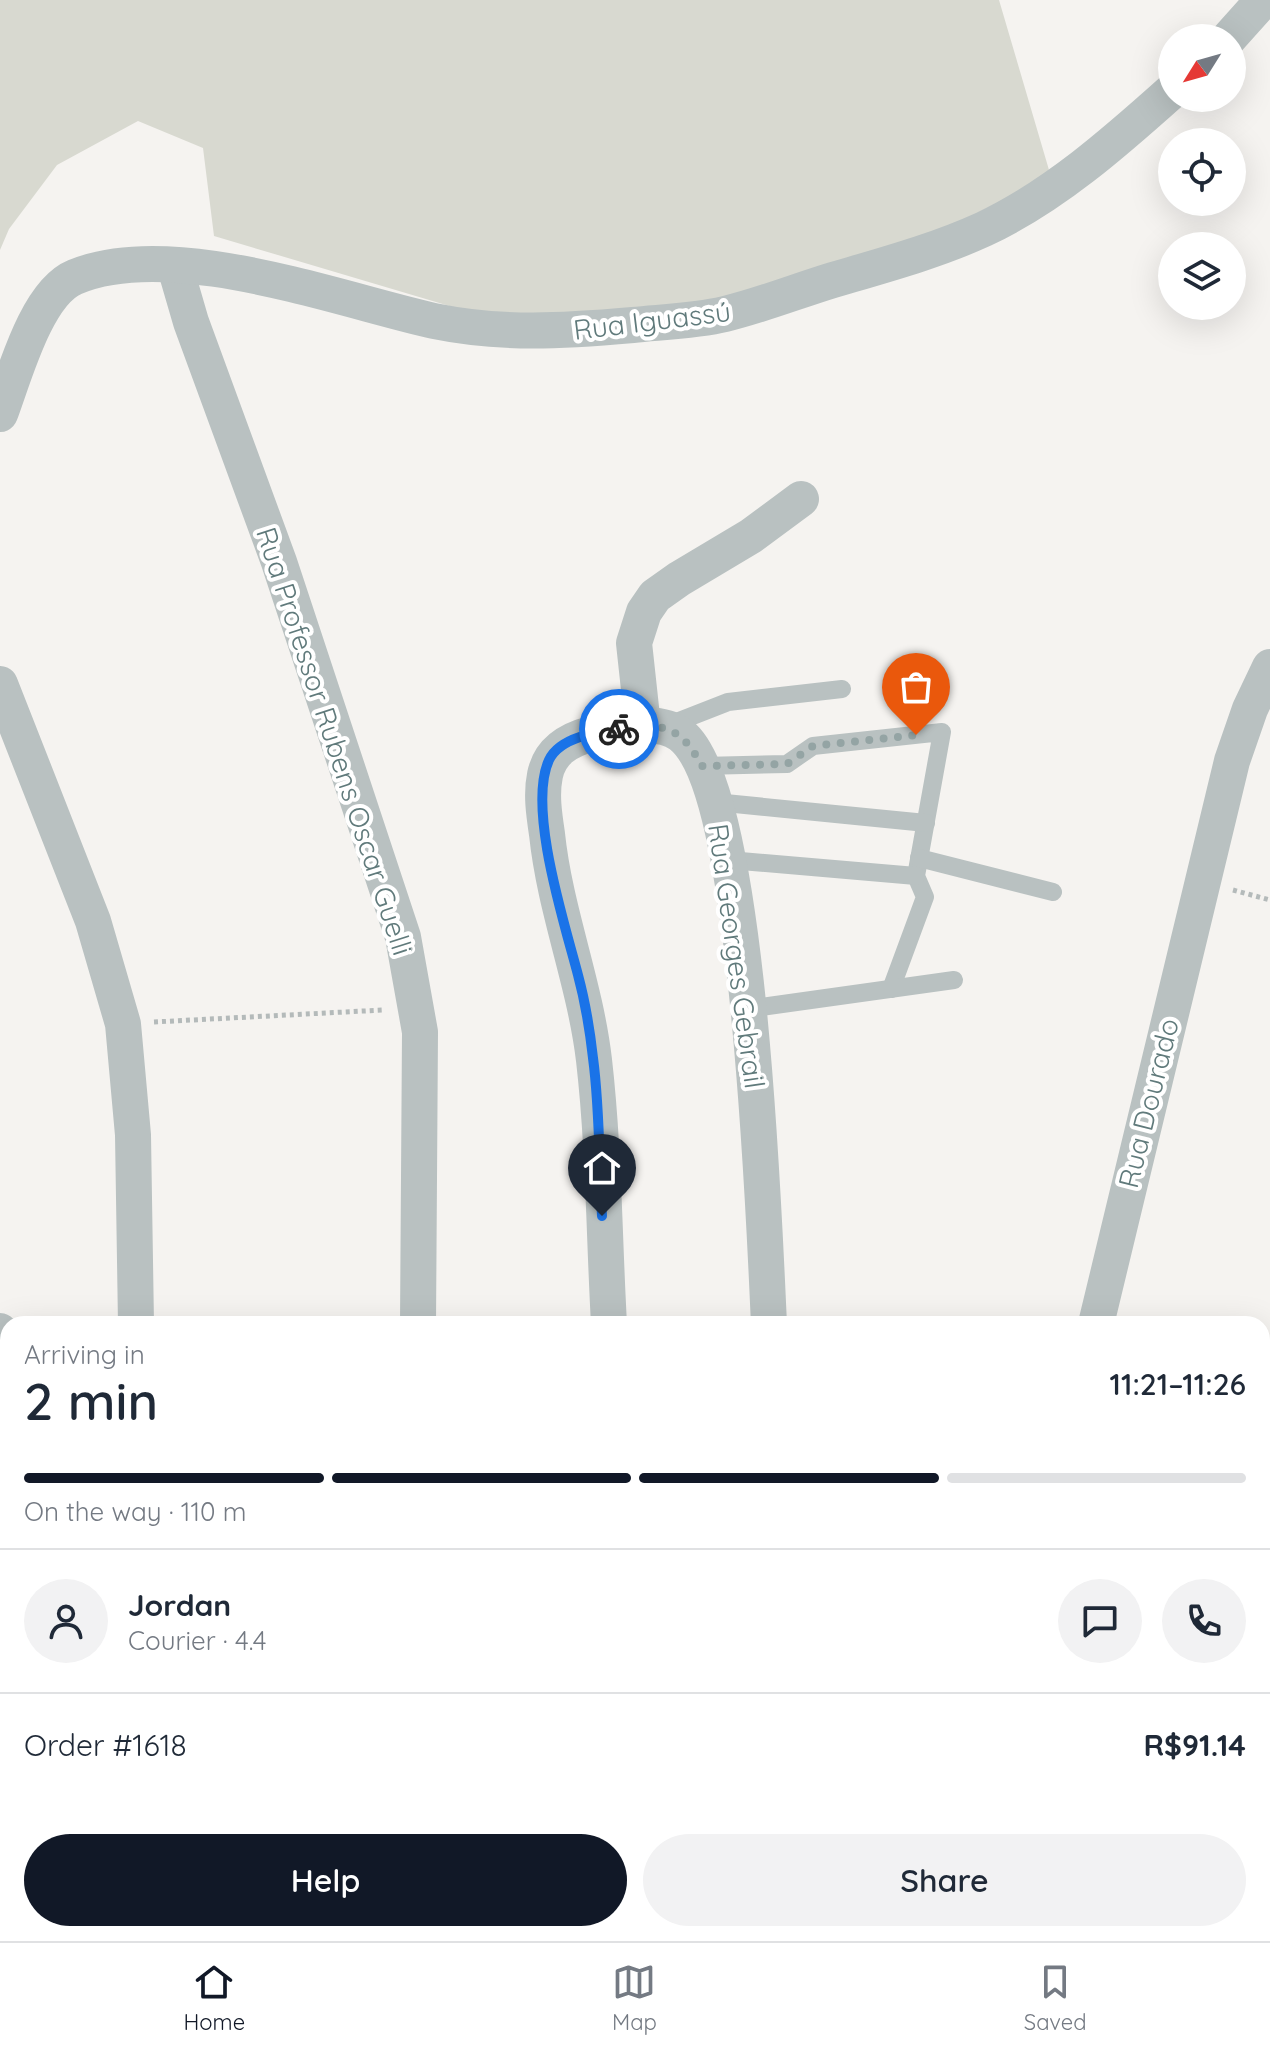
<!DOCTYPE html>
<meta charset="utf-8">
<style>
:root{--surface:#fff;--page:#f2f2f3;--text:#1f2937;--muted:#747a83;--line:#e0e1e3;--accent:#111827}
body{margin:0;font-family:Quicksand,sans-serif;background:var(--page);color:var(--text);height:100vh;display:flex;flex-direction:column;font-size:30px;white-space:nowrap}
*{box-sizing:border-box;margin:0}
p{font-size:26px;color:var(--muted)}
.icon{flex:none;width:44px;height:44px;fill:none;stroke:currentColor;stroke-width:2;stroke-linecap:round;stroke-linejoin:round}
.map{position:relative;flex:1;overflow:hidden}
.sheet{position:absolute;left:0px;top:1316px;width:1270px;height:626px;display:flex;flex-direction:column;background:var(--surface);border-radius:24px 24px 0 0;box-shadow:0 8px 32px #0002}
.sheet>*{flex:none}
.needle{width:52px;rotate:233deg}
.buttons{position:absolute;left:1158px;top:24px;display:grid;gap:16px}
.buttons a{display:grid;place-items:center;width:88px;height:88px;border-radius:50%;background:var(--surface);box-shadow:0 8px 32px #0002;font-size:40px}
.pin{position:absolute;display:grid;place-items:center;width:68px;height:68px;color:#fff;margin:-82px -34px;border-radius:50% 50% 50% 0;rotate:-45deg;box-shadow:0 0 8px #0007}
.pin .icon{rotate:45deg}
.courier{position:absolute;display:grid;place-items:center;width:80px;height:80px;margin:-40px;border:6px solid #1a73e8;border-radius:50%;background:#fff;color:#222;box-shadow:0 2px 10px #0007}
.overview em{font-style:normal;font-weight:600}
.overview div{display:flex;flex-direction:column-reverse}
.overview{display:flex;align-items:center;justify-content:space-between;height:136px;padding:0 24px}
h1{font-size:52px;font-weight:600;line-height:60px}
.bar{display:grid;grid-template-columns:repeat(4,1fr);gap:12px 8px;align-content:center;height:96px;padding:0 24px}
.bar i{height:10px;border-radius:6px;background:var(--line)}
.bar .current{background:var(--accent)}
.bar p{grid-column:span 4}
.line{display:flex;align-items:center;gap:20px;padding:0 24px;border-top:2px solid var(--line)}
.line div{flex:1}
.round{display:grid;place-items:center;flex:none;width:84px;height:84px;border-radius:42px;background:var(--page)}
.cta{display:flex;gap:16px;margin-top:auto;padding:16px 24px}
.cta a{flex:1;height:92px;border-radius:48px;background:var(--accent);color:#fff;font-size:32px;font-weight:600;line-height:92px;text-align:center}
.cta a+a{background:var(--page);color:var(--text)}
.dock{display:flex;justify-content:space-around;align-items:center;height:112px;border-top:2px solid var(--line);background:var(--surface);font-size:22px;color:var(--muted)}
.dock a{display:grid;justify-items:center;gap:4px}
.dock .current{color:var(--accent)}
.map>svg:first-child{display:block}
.green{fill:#d8d9d0}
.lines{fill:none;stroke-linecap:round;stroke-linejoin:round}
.path{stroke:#b4baba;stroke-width:5;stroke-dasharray:4 4;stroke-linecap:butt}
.service{stroke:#b9c1c1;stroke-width:18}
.minor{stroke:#b9c1c1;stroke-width:36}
.done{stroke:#94a4a4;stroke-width:8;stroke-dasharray:0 14.4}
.route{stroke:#1a73e8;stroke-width:10}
.labels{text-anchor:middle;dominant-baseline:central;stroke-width:8;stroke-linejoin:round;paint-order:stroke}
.street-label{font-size:28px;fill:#607a7b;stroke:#fff}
</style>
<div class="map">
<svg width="1270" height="1941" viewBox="0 0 1270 1941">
<rect width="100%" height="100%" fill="#f5f3f0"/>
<polygon class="green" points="0,0 999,0 1054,187 849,276 540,333 214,236 203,148 138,121 57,165 9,229 0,250"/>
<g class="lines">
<g class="path">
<polyline points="1233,890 1270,900"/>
<polyline points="154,1022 383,1010"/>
</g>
<g class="service">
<polyline points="664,727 728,702 842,689"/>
<polyline points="702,766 787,764 813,746 942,732 916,876 925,897 891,989"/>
<polyline points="715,802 926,823"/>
<polyline points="919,858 1053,892"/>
<polyline points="729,860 916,876"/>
<polyline points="747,1009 954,980"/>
</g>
<g class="minor">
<polyline points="1229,38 1263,0"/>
<polyline points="175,267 191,322 279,562 403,937 420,1032 418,1324"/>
<path d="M0,414C14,377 36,293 75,277C170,237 337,299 434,321C502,335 564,331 633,325C663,322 696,321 725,314C762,305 797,291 833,280C884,265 936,251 984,229C1054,196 1115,142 1172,91"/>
<polyline points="0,684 93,921 123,1024 133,1135 136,1324"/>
<polyline points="643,726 634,643 644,612 655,596 679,579 751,536 801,499"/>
<path d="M609,1324C604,1236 604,1147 594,1060C585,983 555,911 547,834C544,814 541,794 545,775C550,751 568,740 591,734C617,728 658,717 681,735C750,789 764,1225 769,1324"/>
<polyline points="1096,1324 1232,761 1250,709 1270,667"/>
<polyline points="0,1331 8,1344"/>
<polyline points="1262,1516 1270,1518"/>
<polyline points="1262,1839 1270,1841"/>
<polyline points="507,1934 508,1941"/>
<polyline points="77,1941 82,1934"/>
<polyline points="418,1941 422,1934"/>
<polyline points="743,1941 745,1934"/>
<polyline points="823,1941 826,1934"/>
<polyline points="1134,1941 1136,1934"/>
</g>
</g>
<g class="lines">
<path class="done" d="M619,729C663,723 680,725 702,766L787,764L813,746L916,735"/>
<path class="route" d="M602,1216C599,1164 600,1110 593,1058C590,1031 585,1001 578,975C565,925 527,808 549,760C560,737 597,732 619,729"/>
</g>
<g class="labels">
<g class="street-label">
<text transform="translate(652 320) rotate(-7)">Rua Iguassú</text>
<text transform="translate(335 741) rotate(72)">Rua Professor Rubens Oscar Guelli</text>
<text transform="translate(737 956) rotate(82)">Rua Georges Gebrail</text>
<text transform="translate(1148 1103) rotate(-76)">Rua Dourado</text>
</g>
</g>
</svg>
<div class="buttons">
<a><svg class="needle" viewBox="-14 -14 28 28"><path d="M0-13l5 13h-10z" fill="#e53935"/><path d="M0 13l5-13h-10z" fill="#747a83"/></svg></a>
<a><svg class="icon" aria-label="locate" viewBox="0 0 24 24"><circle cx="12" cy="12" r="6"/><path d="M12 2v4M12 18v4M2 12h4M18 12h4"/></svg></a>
<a><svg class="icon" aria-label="layers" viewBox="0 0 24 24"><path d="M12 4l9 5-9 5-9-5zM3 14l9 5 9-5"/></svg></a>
</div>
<div class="pin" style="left:916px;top:735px;background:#ea580c"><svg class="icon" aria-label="bag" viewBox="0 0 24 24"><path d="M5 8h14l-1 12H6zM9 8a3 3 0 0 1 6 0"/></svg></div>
<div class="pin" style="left:602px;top:1216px;background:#1f2937"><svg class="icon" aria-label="home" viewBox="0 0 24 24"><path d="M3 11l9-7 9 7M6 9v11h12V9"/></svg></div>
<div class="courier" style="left:619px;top:729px"><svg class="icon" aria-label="bike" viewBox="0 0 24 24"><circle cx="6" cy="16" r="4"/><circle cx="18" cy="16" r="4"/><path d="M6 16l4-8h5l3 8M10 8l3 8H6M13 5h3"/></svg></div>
<section class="sheet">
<div class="overview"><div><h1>2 min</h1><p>Arriving in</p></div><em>11:21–11:26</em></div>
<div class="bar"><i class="current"></i><i class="current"></i><i class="current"></i><i></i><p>On the way · 110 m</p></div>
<div class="line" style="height:144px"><a class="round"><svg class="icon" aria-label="person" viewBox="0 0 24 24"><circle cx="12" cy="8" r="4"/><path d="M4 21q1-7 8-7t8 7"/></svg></a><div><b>Jordan</b><p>Courier · 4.4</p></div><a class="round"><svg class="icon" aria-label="chat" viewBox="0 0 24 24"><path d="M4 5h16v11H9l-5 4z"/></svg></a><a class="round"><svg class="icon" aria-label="phone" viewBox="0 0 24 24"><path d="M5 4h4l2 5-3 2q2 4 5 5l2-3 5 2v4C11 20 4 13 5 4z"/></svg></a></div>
<div class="line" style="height:104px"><div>Order #1618</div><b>R$91.14</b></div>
<div class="cta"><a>Help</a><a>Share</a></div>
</section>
</div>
<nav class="dock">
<a class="current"><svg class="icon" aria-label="home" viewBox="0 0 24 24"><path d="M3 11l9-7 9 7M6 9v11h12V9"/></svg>Home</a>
<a><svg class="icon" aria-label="map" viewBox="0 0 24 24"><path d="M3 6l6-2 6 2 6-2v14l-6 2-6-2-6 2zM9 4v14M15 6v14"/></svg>Map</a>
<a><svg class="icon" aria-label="saved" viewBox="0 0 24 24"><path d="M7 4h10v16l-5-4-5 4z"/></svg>Saved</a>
</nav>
